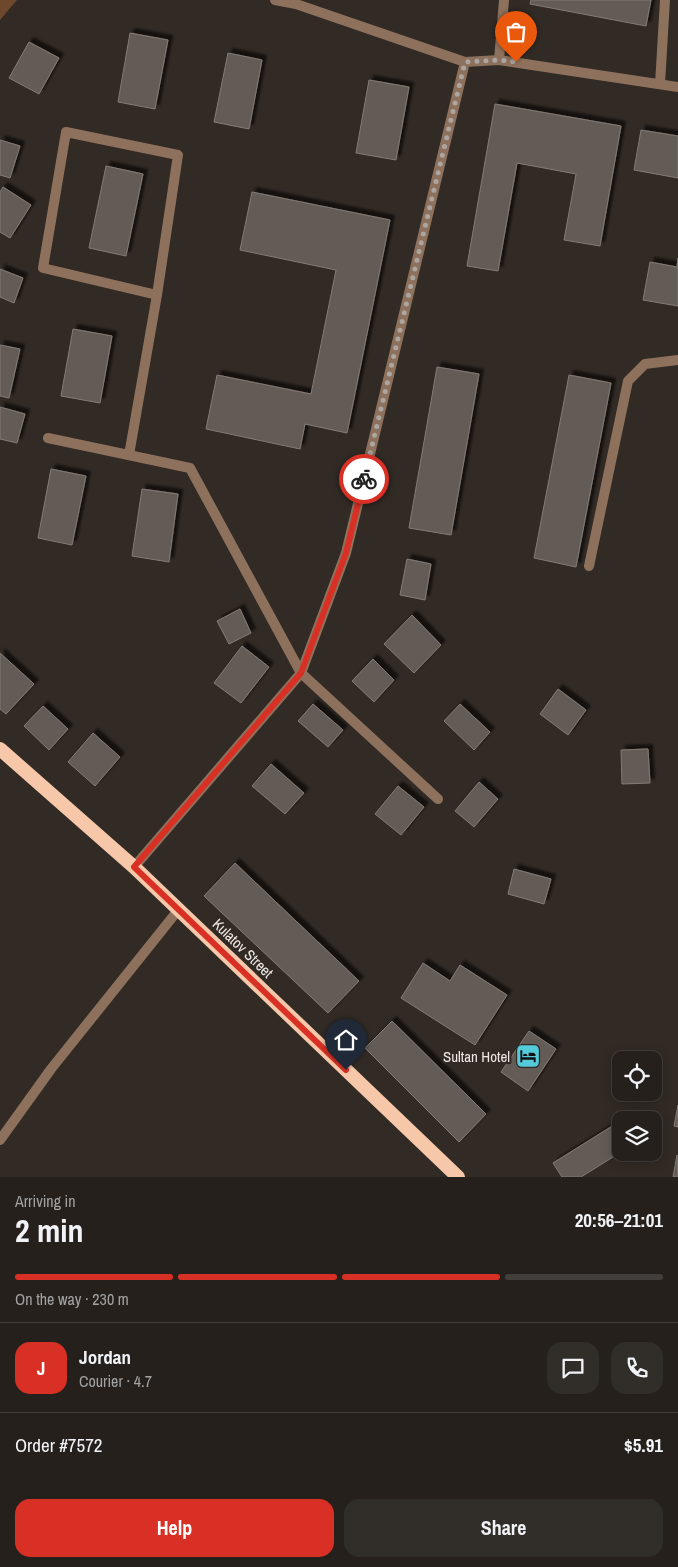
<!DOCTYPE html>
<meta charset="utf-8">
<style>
:root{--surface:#25201c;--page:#312d29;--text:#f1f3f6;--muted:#a3a3a3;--line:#423e3b;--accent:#d93025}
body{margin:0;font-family:"Archivo Narrow",sans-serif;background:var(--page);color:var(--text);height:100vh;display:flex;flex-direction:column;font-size:19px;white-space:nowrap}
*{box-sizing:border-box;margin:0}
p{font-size:16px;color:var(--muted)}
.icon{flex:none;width:28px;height:28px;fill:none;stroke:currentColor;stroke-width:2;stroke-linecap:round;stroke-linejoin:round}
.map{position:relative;height:1177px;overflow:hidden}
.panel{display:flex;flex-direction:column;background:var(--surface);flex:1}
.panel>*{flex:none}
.controls{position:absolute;left:612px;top:1051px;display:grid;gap:10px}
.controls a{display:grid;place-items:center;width:50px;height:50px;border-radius:10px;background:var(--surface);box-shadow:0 2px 12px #0003,0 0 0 1px var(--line);font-size:25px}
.pin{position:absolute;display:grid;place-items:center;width:42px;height:42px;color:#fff;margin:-51px -21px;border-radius:50% 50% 50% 0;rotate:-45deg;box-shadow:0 0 5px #0007}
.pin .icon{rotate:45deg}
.courier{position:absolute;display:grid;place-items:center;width:50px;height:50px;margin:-25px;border:4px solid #d93025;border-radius:50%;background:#fff;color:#222;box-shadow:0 1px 6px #0007}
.summary em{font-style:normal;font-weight:800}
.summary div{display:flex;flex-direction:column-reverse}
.summary{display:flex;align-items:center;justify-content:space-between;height:85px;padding:0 15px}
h1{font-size:32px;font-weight:800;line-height:38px}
.bar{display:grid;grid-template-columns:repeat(4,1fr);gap:8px 5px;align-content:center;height:60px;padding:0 15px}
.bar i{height:6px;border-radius:4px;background:var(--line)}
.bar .selected{background:var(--accent)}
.bar p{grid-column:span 4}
.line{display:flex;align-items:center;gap:12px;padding:0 15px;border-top:1px solid var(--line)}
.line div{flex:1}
.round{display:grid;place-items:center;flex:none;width:52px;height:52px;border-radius:15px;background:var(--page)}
.cta{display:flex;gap:10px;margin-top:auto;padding:10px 15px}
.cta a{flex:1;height:58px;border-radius:15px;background:var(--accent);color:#fff;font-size:20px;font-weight:800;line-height:58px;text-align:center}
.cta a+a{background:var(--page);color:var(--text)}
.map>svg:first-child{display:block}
.green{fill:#6e482c}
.building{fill:#635c56;stroke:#847b76;filter:url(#shadow)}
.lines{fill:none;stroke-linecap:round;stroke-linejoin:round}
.service{stroke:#8e715c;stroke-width:10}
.minor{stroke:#8e715c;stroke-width:10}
.trunk{stroke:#f6c8a9;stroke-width:14}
.done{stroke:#aca6a2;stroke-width:5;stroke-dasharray:0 9}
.route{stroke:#d93025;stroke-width:6}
.labels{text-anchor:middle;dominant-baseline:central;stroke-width:4.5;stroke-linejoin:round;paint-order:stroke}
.street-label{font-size:15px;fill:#eee9e6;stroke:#312a25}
.poi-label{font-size:15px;fill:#eee9e6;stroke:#312a25;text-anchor:end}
</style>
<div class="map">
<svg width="678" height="1177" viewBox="0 0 678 1177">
<defs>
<filter id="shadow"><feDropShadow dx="4.5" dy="-4.5" stdDeviation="1" flood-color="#0009"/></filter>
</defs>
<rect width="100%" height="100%" fill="#312a25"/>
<polygon class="green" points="0,0 17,0 0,20"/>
<g class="building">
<polygon points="531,0 651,0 646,26 530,4"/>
<polygon points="130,33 168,40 155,109 118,102"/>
<polygon points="29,42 59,58 39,94 9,78"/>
<polygon points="228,53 262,60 249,129 214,122"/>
<polygon points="369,80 409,87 396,160 356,153"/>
<polygon points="495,104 621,126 600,246 564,240 576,174 517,163 498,271 467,266"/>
<polygon points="641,130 678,136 678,178 634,170"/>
<polygon points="0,140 20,146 10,178 0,175"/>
<polygon points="106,166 143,174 126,256 89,248"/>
<polygon points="3,187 31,205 10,238 0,232 0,192"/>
<polygon points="252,192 390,220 347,433 305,424 300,449 206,429 217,375 311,394 336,270 240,250"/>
<polygon points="678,258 678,306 643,300 650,262 677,267"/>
<polygon points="0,269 23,278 14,303 0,297"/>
<polygon points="73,329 112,336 100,403 61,396"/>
<polygon points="0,345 20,349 9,398 0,396"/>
<polygon points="437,367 479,374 451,535 409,528"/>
<polygon points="569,375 611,383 576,567 534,558"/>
<polygon points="0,407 25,414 17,443 0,439"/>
<polygon points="51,469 86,476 72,545 38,538"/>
<polygon points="142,489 178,494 169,562 132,556"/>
<polygon points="407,559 431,564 425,600 400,595"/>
<polygon points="240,609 251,633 229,644 217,621"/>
<polygon points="412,615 441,645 414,673 384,644"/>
<polygon points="242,646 269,667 241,703 214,683"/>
<polygon points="0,653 34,684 6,714 0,709"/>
<polygon points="373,659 394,680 374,702 352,681"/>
<polygon points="558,689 586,710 568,735 540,714"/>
<polygon points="313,704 343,730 328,747 298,721"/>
<polygon points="460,704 490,732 474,750 444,721"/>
<polygon points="43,706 68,729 49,750 24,726"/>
<polygon points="93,733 120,757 95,786 68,762"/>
<polygon points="648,749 650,783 622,784 621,750"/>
<polygon points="271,764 304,793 285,814 252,786"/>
<polygon points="479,782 498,799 474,827 455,811"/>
<polygon points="398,786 424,807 401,835 375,814"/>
<polygon points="235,863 359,981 328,1013 204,896"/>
<polygon points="514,869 551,879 544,904 508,894"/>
<polygon points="423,963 450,981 460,965 507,995 475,1045 401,998"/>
<polygon points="392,1021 486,1114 459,1142 365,1048"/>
<polygon points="529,1031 556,1049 528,1091 501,1072"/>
<polygon points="678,1105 678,1127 674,1126"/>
<polygon points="617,1123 621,1130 621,1152 581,1177 562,1177 553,1163"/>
<polygon points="677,1155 678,1177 673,1177"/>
</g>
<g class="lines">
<g class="service">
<polyline points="275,0 296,4 465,62"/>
<polyline points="499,60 504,0"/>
<polyline points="48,438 190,468 301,673 438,799"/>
<polyline points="129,455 157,295 178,155 66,132 43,268 157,295"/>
<polyline points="589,566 628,381 645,364 678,360"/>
</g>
<g class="minor">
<polyline points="660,84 665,0"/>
<polyline points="134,867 301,673 346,553 465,62 499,60 678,87"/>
<polyline points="0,1140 51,1069 179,909"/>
</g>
<polyline class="trunk" points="0,749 134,867 458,1177"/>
</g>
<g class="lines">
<polyline class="done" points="364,479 465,62 499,60 516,62"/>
<polyline class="route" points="346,1070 134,867 301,673 346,553 364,479"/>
</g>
<defs>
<symbol id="hotel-square" viewBox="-11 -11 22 22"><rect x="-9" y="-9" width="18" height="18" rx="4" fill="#53cbda" stroke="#312a25"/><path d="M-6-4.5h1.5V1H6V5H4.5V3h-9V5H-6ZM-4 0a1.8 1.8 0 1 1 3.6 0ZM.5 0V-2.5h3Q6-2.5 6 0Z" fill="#111"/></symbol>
</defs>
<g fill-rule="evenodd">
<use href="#hotel-square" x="514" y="1042" width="28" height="28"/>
</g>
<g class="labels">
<g class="street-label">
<text transform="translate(243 948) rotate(44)">Kulatov Street</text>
</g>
<g class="poi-label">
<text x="510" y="1056">Sultan Hotel</text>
</g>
</g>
</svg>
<div class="controls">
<a><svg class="icon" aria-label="locate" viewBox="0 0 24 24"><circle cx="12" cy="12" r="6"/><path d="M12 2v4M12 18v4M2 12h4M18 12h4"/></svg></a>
<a><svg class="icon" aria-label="layers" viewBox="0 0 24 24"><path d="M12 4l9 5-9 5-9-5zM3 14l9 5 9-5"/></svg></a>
</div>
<div class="pin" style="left:516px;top:62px;background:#ea580c"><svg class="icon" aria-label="bag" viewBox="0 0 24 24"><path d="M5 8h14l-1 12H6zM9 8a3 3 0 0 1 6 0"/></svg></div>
<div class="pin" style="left:346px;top:1070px;background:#1f2937"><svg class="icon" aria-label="home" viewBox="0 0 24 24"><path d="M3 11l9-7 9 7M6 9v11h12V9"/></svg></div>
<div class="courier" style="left:364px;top:479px"><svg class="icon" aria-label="bike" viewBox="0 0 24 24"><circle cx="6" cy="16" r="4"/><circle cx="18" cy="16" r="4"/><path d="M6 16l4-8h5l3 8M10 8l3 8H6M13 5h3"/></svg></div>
</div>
<section class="panel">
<div class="summary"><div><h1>2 min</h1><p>Arriving in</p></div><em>20:56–21:01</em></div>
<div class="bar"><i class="selected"></i><i class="selected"></i><i class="selected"></i><i></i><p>On the way · 230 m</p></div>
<div class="line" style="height:90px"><b class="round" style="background:var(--accent);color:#fff">J</b><div><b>Jordan</b><p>Courier · 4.7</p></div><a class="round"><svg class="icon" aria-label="chat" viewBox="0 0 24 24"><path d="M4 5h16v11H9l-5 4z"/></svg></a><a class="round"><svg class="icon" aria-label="phone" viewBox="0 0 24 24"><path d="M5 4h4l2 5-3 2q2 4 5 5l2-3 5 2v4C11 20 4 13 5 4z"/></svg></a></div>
<div class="line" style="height:65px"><div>Order #7572</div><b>$5.91</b></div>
<div class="cta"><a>Help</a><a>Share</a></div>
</section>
